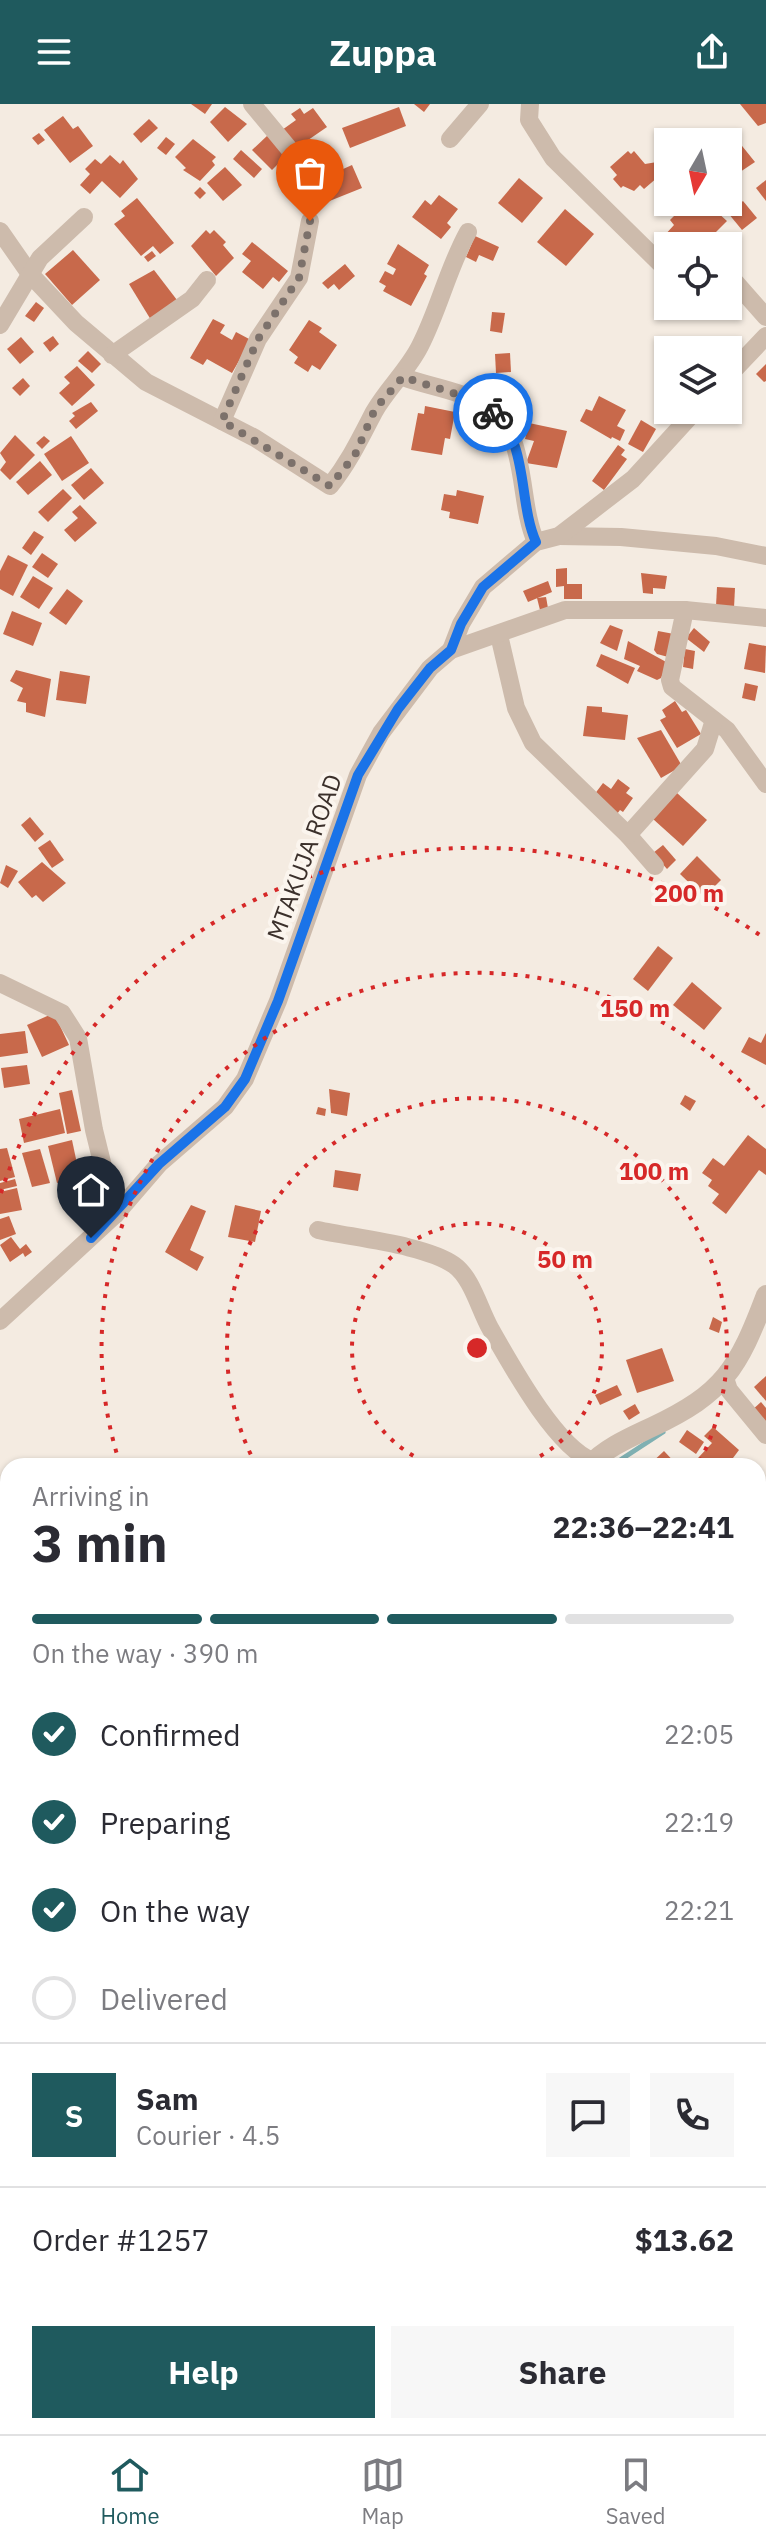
<!DOCTYPE html>
<meta charset="utf-8">
<style>
:root{--surface:#fff;--page:#f7f7f7;--text:#2b2b33;--muted:#7c7c81;--line:#e1e1e2;--accent:#1f5a5e}
body{margin:0;font-family:"IBM Plex Sans",sans-serif;background:var(--page);color:var(--text);height:100vh;display:flex;flex-direction:column;font-size:30px;white-space:nowrap}
*{box-sizing:border-box;margin:0}
p{font-size:26px;color:var(--muted)}
.icon{flex:none;width:44px;height:44px;fill:none;stroke:currentColor;stroke-width:2;stroke-linecap:round;stroke-linejoin:round}
.map{position:relative;flex:1;overflow:hidden}
.details{position:absolute;left:0px;top:1354px;width:766px;height:976px;display:flex;flex-direction:column;background:var(--surface);border-radius:24px 24px 0 0;box-shadow:0 2px 6px #0004}
.details>*{flex:none}
.needle{width:52px;rotate:189deg}
.tools{position:absolute;left:654px;top:24px;display:grid;gap:16px}
.tools a{display:grid;place-items:center;width:88px;height:88px;border-radius:0px;background:var(--surface);box-shadow:0 2px 6px #0004;font-size:40px}
.pin{position:absolute;display:grid;place-items:center;width:68px;height:68px;color:#fff;margin:-82px -34px;border-radius:50% 50% 50% 0;rotate:-45deg;box-shadow:0 0 8px #0007}
.pin .icon{rotate:45deg}
.courier{position:absolute;display:grid;place-items:center;width:80px;height:80px;margin:-40px;border:6px solid #1a73e8;border-radius:50%;background:#fff;color:#222;box-shadow:0 2px 10px #0007}
.overview em{font-style:normal;font-weight:700}
.overview div{display:flex;flex-direction:column-reverse}
.overview{display:flex;align-items:center;justify-content:space-between;height:136px;padding:0 32px}
h1{font-size:52px;font-weight:700;line-height:60px}
.bar{display:grid;grid-template-columns:repeat(4,1fr);gap:12px 8px;align-content:center;height:96px;padding:0 32px}
.bar i{height:10px;border-radius:6px;background:var(--line)}
.bar .active{background:var(--accent)}
.bar p{grid-column:span 4}
.line{display:flex;align-items:center;gap:20px;padding:0 32px;border-top:2px solid var(--line)}
.line div{flex:1}
.round{display:grid;place-items:center;flex:none;width:84px;height:84px;border-radius:0px;background:var(--page)}
ol{padding:0 32px;list-style:none}
li{display:flex;align-items:center;gap:24px;height:88px}
li p{margin-inline-start:auto}
li .icon{padding:8px;border-radius:50%;background:var(--accent);color:#fff;stroke-width:4}
li:last-child{color:var(--muted)}
li i{width:44px;height:44px;border:4px solid var(--line);border-radius:50%}
.cta{display:flex;gap:16px;margin-top:auto;padding:16px 32px}
.cta a{flex:1;height:92px;border-radius:0px;background:var(--accent);color:#fff;font-size:32px;font-weight:700;line-height:92px;text-align:center}
.cta a+a{background:var(--page);color:var(--text)}
header{display:flex;justify-content:space-between;align-items:center;height:104px;padding:0 32px;background:var(--accent);color:#fff;font-size:36px;font-weight:700}
.tabs{display:flex;justify-content:space-around;align-items:center;height:112px;border-top:2px solid var(--line);background:var(--surface);font-size:22px;color:var(--muted)}
.tabs a{display:grid;justify-items:center;gap:4px}
.tabs .active{color:var(--accent)}
.map>svg:first-child{display:block}
.lines{fill:none;stroke-linecap:round;stroke-linejoin:round}
.stream{stroke:#7fb0b2;stroke-width:5}
.building{fill:#c8694b}
.path{stroke:#b9a596;stroke-width:3;stroke-dasharray:4 4;stroke-linecap:butt}
.minor{stroke:#cdbbac;stroke-width:18}
.tertiary{stroke:#cdbbac;stroke-width:20}
.done{stroke:#7c716b;stroke-width:8;stroke-dasharray:0 14.4}
.route{stroke:#1a73e8;stroke-width:10}
.ring{fill:none;stroke:#d62828;stroke-width:4;stroke-dasharray:4 8}
.labels{text-anchor:middle;dominant-baseline:central;stroke-width:8;stroke-linejoin:round;paint-order:stroke}
.street-label{font-size:24px;fill:#3b302b;stroke:#fbf5ee}
.centre{fill:#d62828;stroke:#fbf5ee;stroke-width:4}
.ring-label{font-size:24px;text-anchor:middle;font-weight:bold;fill:#d62828;stroke:#fbf5ee;stroke-width:8;stroke-linejoin:round;paint-order:stroke}
</style>
<header><svg class="icon" aria-label="menu" viewBox="0 0 24 24"><path d="M4 6h16M4 12h16M4 18h16"/></svg>Zuppa<svg class="icon" aria-label="share" viewBox="0 0 24 24"><path d="M12 15V3M7 8l5-5 5 5M5 13v7h14v-7"/></svg></header>
<div class="map">
<svg width="766" height="2330" viewBox="0 0 766 2330">
<rect width="100%" height="100%" fill="#f4ebe1"/>
<g class="lines">
<polyline class="stream" points="611,1362 663,1328"/>
</g>
<g class="building">
<polygon points="191,0 212,0 205,10"/>
<polygon points="414,0 430,0 424,8"/>
<polygon points="740,0 766,0 766,19 758,22"/>
<polygon points="225,3 247,20 228,38 210,18"/>
<polygon points="399,3 406,22 350,44 342,24"/>
<polygon points="300,4 304,10 313,4 327,23 295,45 282,26 296,16 291,10"/>
<polygon points="63,12 73,25 78,22 93,42 70,59 44,26"/>
<polygon points="149,15 158,24 141,39 133,30"/>
<polygon points="730,27 755,58 731,74 728,38 714,38"/>
<polygon points="39,29 45,36 38,41 32,34"/>
<polygon points="268,31 287,51 272,66 252,46"/>
<polygon points="166,33 175,40 166,51 157,44"/>
<polygon points="193,35 216,53 212,57 215,61 200,77 183,66 186,64 175,53"/>
<polygon points="241,46 262,65 254,74 233,55"/>
<polygon points="628,47 631,50 634,47 645,60 657,58 665,67 644,85 640,81 634,87 623,82 621,84 613,75 617,71 610,63"/>
<polygon points="110,51 120,60 123,56 138,75 120,94 102,77 90,90 80,81 90,70 85,65 95,55 101,60"/>
<polygon points="352,61 362,84 317,102 308,80 300,83 294,67 304,63 308,74 330,64 332,70"/>
<polygon points="225,63 242,81 223,97 207,79"/>
<polygon points="519,74 543,94 522,119 498,99"/>
<polygon points="766,76 766,97 756,84"/>
<polygon points="200,83 206,89 200,95 194,89"/>
<polygon points="439,91 458,105 447,119 451,123 441,135 412,113 425,96 431,101"/>
<polygon points="137,94 174,139 160,150 153,142 141,152 114,120 125,112 121,107"/>
<polygon points="743,97 757,114 742,126 728,109"/>
<polygon points="688,98 699,101 706,98 727,117 704,140 696,133 688,142 672,142 663,133 674,121 670,116"/>
<polygon points="565,105 594,130 566,162 537,138"/>
<polygon points="206,126 210,130 214,126 226,138 223,141 234,154 216,172 191,142"/>
<polygon points="475,132 499,143 493,157 479,151 476,158 466,153"/>
<polygon points="252,138 288,167 279,178 273,173 263,185 242,168 251,157 242,150"/>
<polygon points="398,140 429,161 424,170 427,172 411,202 383,187 386,182 379,178 385,167 393,171 396,165 387,160"/>
<polygon points="73,146 100,176 72,201 45,170"/>
<polygon points="152,147 156,152 148,158 144,153"/>
<polygon points="345,160 355,172 339,186 334,180 328,185 322,179"/>
<polygon points="154,166 177,196 151,216 129,180"/>
<polygon points="36,198 44,204 34,218 25,212"/>
<polygon points="492,208 505,209 502,229 490,227"/>
<polygon points="213,215 225,221 220,229 232,236 236,228 251,236 232,269 207,255 203,261 190,254"/>
<polygon points="309,216 322,224 319,228 337,241 320,266 312,261 308,268 294,259 298,253 289,246"/>
<polygon points="53,232 59,240 50,248 43,239"/>
<polygon points="21,233 34,248 20,260 7,245"/>
<polygon points="88,247 101,260 92,269 78,257"/>
<polygon points="510,249 511,268 496,269 495,250"/>
<polygon points="766,260 766,277 764,278 756,270"/>
<polygon points="77,262 95,281 72,302 59,289 70,279 64,273"/>
<polygon points="23,274 30,282 20,292 12,284"/>
<polygon points="599,292 626,306 617,322 625,326 620,337 612,333 611,335 580,317 586,305 592,307"/>
<polygon points="91,298 98,307 76,325 69,317 75,312 72,309"/>
<polygon points="425,302 455,308 450,335 445,334 442,351 411,346 418,309 424,310"/>
<polygon points="641,316 656,325 643,348 628,340"/>
<polygon points="529,319 567,327 557,364 526,359 534,337 525,335"/>
<polygon points="15,331 35,351 10,376 0,366 6,358 0,349"/>
<polygon points="44,332 50,337 42,345 36,339"/>
<polygon points="71,332 89,359 62,377 44,350"/>
<polygon points="618,341 625,346 621,351 627,355 604,386 592,377"/>
<polygon points="40,357 52,371 28,391 16,378"/>
<polygon points="91,364 104,379 84,396 71,381"/>
<polygon points="63,385 72,394 48,418 38,408"/>
<polygon points="457,386 484,392 478,420 449,414 450,408 441,406 444,390 456,392"/>
<polygon points="80,401 97,419 75,438 64,426 78,414 72,408"/>
<polygon points="34,427 44,433 31,451 22,444"/>
<polygon points="42,449 58,460 48,474 32,463"/>
<polygon points="8,451 28,461 13,492 0,485 0,467"/>
<polygon points="567,464 567,480 582,480 582,495 564,495 564,482 556,483 556,465"/>
<polygon points="641,469 667,472 665,485 653,484 653,490 643,489"/>
<polygon points="33,472 53,484 39,505 20,493"/>
<polygon points="548,477 552,488 528,498 523,487"/>
<polygon points="717,483 735,484 734,504 716,502"/>
<polygon points="67,485 83,497 66,521 49,509"/>
<polygon points="546,493 548,504 540,506 537,494"/>
<polygon points="12,507 42,519 33,542 3,530"/>
<polygon points="610,521 623,526 617,547 600,539"/>
<polygon points="694,524 710,538 704,548 686,534"/>
<polygon points="658,527 674,530 672,554 657,550 654,546"/>
<polygon points="628,537 668,559 661,574 657,576 637,567 640,562 624,555"/>
<polygon points="749,539 766,542 765,569 744,565"/>
<polygon points="685,545 695,547 693,565 683,563"/>
<polygon points="601,550 635,564 628,580 596,562"/>
<polygon points="16,566 51,575 45,613 26,608 26,599 17,597 23,584 10,577"/>
<polygon points="60,567 90,572 86,600 56,596"/>
<polygon points="745,579 758,582 755,597 742,594"/>
<polygon points="675,597 682,608 686,606 701,630 677,644 660,616 666,613 662,606"/>
<polygon points="587,602 602,603 602,608 628,611 625,636 583,632"/>
<polygon points="661,626 682,662 661,674 637,634"/>
<polygon points="618,675 630,684 626,689 633,694 623,708 620,706 617,710 594,691 603,679 611,685"/>
<polygon points="677,689 707,716 683,742 653,715"/>
<polygon points="30,713 44,730 35,738 21,721"/>
<polygon points="50,736 64,756 52,764 38,744"/>
<polygon points="663,741 676,756 667,765 653,749"/>
<polygon points="697,752 721,776 704,793 680,770"/>
<polygon points="42,758 66,779 43,798 36,791 32,794 18,778"/>
<polygon points="6,761 18,767 8,784 0,779"/>
<polygon points="658,842 673,854 648,887 633,875"/>
<polygon points="692,878 722,904 704,926 673,901"/>
<polygon points="54,909 69,941 42,953 27,921"/>
<polygon points="25,927 28,949 0,953 0,930"/>
<polygon points="766,929 766,961 741,948 749,933 761,939"/>
<polygon points="27,961 30,980 4,984 1,964"/>
<polygon points="329,985 350,989 347,1012 331,1009"/>
<polygon points="72,986 81,1027 67,1030 59,989"/>
<polygon points="685,991 696,997 690,1007 680,1000"/>
<polygon points="318,1003 326,1005 325,1012 316,1010"/>
<polygon points="60,1005 65,1029 24,1039 19,1015"/>
<polygon points="748,1031 766,1045 766,1071 759,1066 726,1110 712,1099 719,1090 708,1082 712,1076 702,1069 713,1054 724,1062"/>
<polygon points="72,1036 80,1074 57,1079 48,1042"/>
<polygon points="7,1044 15,1073 0,1077 0,1045"/>
<polygon points="40,1045 50,1079 32,1083 22,1049"/>
<polygon points="335,1066 361,1070 358,1087 333,1083"/>
<polygon points="15,1075 17,1082 0,1086 0,1079"/>
<polygon points="17,1084 22,1106 0,1110 0,1088"/>
<polygon points="191,1101 206,1107 190,1146 204,1153 197,1167 165,1148"/>
<polygon points="235,1101 261,1107 255,1138 228,1133"/>
<polygon points="9,1112 16,1130 0,1136 0,1115"/>
<polygon points="11,1133 20,1145 26,1140 32,1148 25,1153 23,1149 10,1158 0,1141"/>
<polygon points="713,1213 722,1218 719,1229 709,1225"/>
<polygon points="662,1244 674,1277 637,1289 626,1256"/>
<polygon points="766,1272 766,1297 754,1283"/>
<polygon points="617,1281 622,1291 600,1301 595,1291"/>
<polygon points="761,1298 766,1304 766,1323 751,1307"/>
<polygon points="635,1300 640,1309 629,1316 623,1307"/>
<polygon points="713,1323 739,1346 727,1362 707,1362 698,1354 712,1339 704,1332"/>
<polygon points="687,1326 704,1338 696,1350 679,1338"/>
<polygon points="664,1347 678,1362 648,1362"/>
<polygon points="758,1628 766,1639 758,1647"/>
<polygon points="0,1641 8,1644 6,1686 0,1684"/>
<polygon points="0,1696 8,1699 0,1721"/>
<polygon points="0,1764 8,1768 8,1812 0,1808"/>
<polygon points="1,2284 8,2285 8,2322 20,2322 19,2330 0,2330"/>
<polygon points="73,2322 95,2322 93,2330 71,2329"/>
<rect x="138" y="2322" width="14" height="8"/>
<polygon points="185,2322 203,2322 201,2330 184,2330"/>
<polygon points="279,2322 295,2325 294,2330 270,2330 270,2325 278,2326"/>
<polygon points="444,2322 460,2322 462,2330 445,2330"/>
<polygon points="210,2325 231,2328 231,2330 209,2330"/>
</g>
<g class="lines">
<polyline class="path" points="0,2077 8,2070"/>
<g class="minor">
<polyline points="252,0 295,52"/>
<polyline points="530,0 529,16 553,54 668,167"/>
<polyline points="450,35 480,0"/>
<path d="M0,127L30,170L76,219L146,278L255,334L330,382C349,358 360,335 374,308C387,285 408,266 420,242C439,205 448,164 468,128"/>
<polyline points="728,170 766,213"/>
<polyline points="0,221 40,154 84,113"/>
<polyline points="112,251 192,195 207,176"/>
<polyline points="728,272 766,232"/>
<path d="M403,273C427,282 457,286 480,298C531,324 516,394 536,438"/>
<polyline points="222,317 258,235 299,174 310,117"/>
<polyline points="559,432 621,433 716,442 766,452"/>
<polyline points="685,506 670,576 672,583 727,626 766,680"/>
<polyline points="499,531 516,604 533,639 628,731 655,762"/>
<polyline points="451,546 461,520 483,483 536,438 559,432 633,375 696,306"/>
<polyline points="628,731 705,645 714,616"/>
<polyline points="0,879 62,909 78,934 94,1026 115,1111"/>
<path d="M318,1126C354,1134 426,1141 454,1161C472,1174 479,1204 490,1224C510,1259 556,1344 593,1357"/>
<polyline points="0,1217 115,1111 159,1060 225,1003 245,975 278,897 358,671 381,629 430,564 451,546 565,506 685,506 766,514"/>
<polyline points="725,1274 729,1286 766,1331"/>
<polyline points="758,1573 766,1569"/>
<polyline points="0,1913 8,1915"/>
<polyline points="758,1973 766,1974"/>
<polyline points="758,2158 766,2160"/>
<polyline points="758,2207 766,2206"/>
<polyline points="758,2232 758,2313"/>
<polyline points="341,2330 351,2322"/>
<polyline points="755,2330 757,2322"/>
</g>
<g class="tertiary">
<path d="M589,1362C605,1344 631,1333 652,1323C724,1289 738,1265 766,1191"/>
<polyline points="0,2195 8,2175"/>
</g>
</g>
<g class="lines">
<polyline class="done" points="310,117 299,174 258,235 222,317 330,382 355,351 375,305 403,273 481,298 493,309"/>
<path class="route" d="M91,1134L159,1060L225,1003L245,975L278,897L358,671L398,605L430,564L451,546L461,520L483,483L536,438C518,398 529,338 493,309"/>
</g>
<g class="ring">
<path d="M435 1362A125 125 0 1 1 519 1362"/>
<path d="M256 1361A250 250 0 1 1 698 1361"/>
<path d="M120 1360A375 375 0 0 1 764 1003"/>
<path d="M1 1089A501 501 0 0 1 764 834"/>
</g>
<g class="labels">
<g class="street-label">
<text transform="translate(304 753) rotate(-70)">MTAKUJA ROAD</text>
</g>
</g>
<circle cx="477" cy="1244" r="12" class="centre"/>
<g class="ring-label">
<text x="689" y="798">200 m</text>
<text x="635" y="913">150 m</text>
<text x="654" y="1076">100 m</text>
<text x="565" y="1164">50 m</text>
</g>
</svg>
<div class="tools">
<a><svg class="needle" viewBox="-14 -14 28 28"><path d="M0-13l5 13h-10z" fill="#e53935"/><path d="M0 13l5-13h-10z" fill="#7c7c81"/></svg></a>
<a><svg class="icon" aria-label="locate" viewBox="0 0 24 24"><circle cx="12" cy="12" r="6"/><path d="M12 2v4M12 18v4M2 12h4M18 12h4"/></svg></a>
<a><svg class="icon" aria-label="layers" viewBox="0 0 24 24"><path d="M12 4l9 5-9 5-9-5zM3 14l9 5 9-5"/></svg></a>
</div>
<div class="pin" style="left:310px;top:117px;background:#ea580c"><svg class="icon" aria-label="bag" viewBox="0 0 24 24"><path d="M5 8h14l-1 12H6zM9 8a3 3 0 0 1 6 0"/></svg></div>
<div class="pin" style="left:91px;top:1134px;background:#1f2937"><svg class="icon" aria-label="home" viewBox="0 0 24 24"><path d="M3 11l9-7 9 7M6 9v11h12V9"/></svg></div>
<div class="courier" style="left:493px;top:309px"><svg class="icon" aria-label="bike" viewBox="0 0 24 24"><circle cx="6" cy="16" r="4"/><circle cx="18" cy="16" r="4"/><path d="M6 16l4-8h5l3 8M10 8l3 8H6M13 5h3"/></svg></div>
<section class="details">
<div class="overview"><div><h1>3 min</h1><p>Arriving in</p></div><em>22:36–22:41</em></div>
<div class="bar"><i class="active"></i><i class="active"></i><i class="active"></i><i></i><p>On the way · 390 m</p></div>
<ol>
<li><svg class="icon" aria-label="check" viewBox="0 0 24 24"><path d="M5 12l5 5 9-10"/></svg>Confirmed<p>22:05</p></li>
<li><svg class="icon" aria-label="check" viewBox="0 0 24 24"><path d="M5 12l5 5 9-10"/></svg>Preparing<p>22:19</p></li>
<li><svg class="icon" aria-label="check" viewBox="0 0 24 24"><path d="M5 12l5 5 9-10"/></svg>On the way<p>22:21</p></li>
<li><i></i>Delivered</li>
</ol>
<div class="line" style="height:144px"><b class="round" style="background:var(--accent);color:#fff">S</b><div><b>Sam</b><p>Courier · 4.5</p></div><a class="round"><svg class="icon" aria-label="chat" viewBox="0 0 24 24"><path d="M4 5h16v11H9l-5 4z"/></svg></a><a class="round"><svg class="icon" aria-label="phone" viewBox="0 0 24 24"><path d="M5 4h4l2 5-3 2q2 4 5 5l2-3 5 2v4C11 20 4 13 5 4z"/></svg></a></div>
<div class="line" style="height:104px"><div>Order #1257</div><b>$13.62</b></div>
<div class="cta"><a>Help</a><a>Share</a></div>
</section>
</div>
<nav class="tabs">
<a class="active"><svg class="icon" aria-label="home" viewBox="0 0 24 24"><path d="M3 11l9-7 9 7M6 9v11h12V9"/></svg>Home</a>
<a><svg class="icon" aria-label="map" viewBox="0 0 24 24"><path d="M3 6l6-2 6 2 6-2v14l-6 2-6-2-6 2zM9 4v14M15 6v14"/></svg>Map</a>
<a><svg class="icon" aria-label="saved" viewBox="0 0 24 24"><path d="M7 4h10v16l-5-4-5 4z"/></svg>Saved</a>
</nav>
